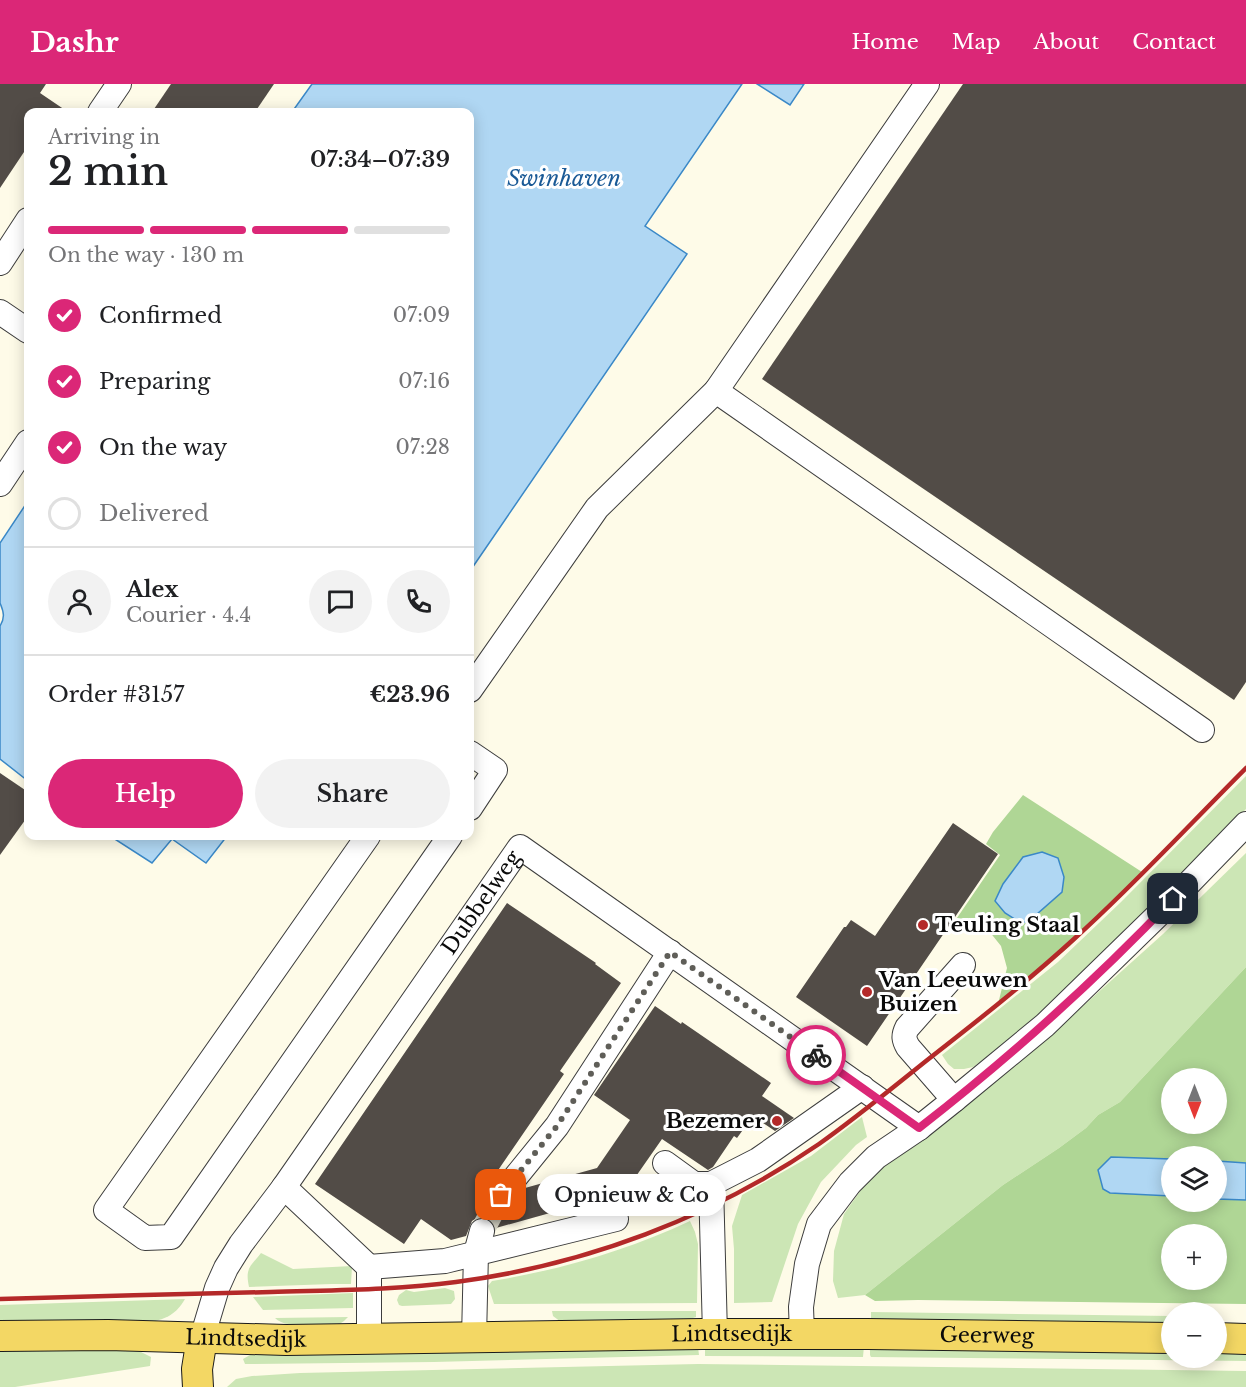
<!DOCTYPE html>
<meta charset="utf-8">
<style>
:root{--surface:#fff;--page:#f2f2f2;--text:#202124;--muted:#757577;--line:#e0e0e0;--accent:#db2777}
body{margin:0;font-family:"Libre Baskerville",serif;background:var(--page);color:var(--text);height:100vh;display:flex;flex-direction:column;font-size:22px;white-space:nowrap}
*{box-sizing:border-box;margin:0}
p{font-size:20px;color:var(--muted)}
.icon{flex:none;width:33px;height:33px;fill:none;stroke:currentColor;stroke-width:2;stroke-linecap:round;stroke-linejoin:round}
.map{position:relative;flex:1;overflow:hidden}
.details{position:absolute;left:24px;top:24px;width:450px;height:732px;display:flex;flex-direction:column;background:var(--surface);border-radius:12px;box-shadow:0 3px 15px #0003}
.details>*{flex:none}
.needle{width:39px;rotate:180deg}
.buttons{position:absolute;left:1161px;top:984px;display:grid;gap:12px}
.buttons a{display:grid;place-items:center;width:66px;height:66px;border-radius:50%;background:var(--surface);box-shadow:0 3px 15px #0003;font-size:30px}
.pin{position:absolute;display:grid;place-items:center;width:51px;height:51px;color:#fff;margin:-26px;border-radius:12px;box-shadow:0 3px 9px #0006}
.courier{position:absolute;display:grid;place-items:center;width:60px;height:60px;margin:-30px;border:4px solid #db2777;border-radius:50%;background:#fff;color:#222;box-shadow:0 2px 8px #0007}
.bubble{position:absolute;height:42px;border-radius:21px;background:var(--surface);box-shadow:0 3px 15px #0003;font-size:20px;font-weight:600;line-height:42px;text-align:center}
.overview em{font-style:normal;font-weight:600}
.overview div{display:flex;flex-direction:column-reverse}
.overview{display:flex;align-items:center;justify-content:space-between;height:102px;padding:0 24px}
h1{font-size:39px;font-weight:600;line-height:45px}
.bar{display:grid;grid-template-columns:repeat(4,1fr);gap:9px 6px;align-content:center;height:72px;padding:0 24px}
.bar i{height:8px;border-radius:4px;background:var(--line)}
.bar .active{background:var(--accent)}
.bar p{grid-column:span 4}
.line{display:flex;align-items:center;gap:15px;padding:0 24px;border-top:2px solid var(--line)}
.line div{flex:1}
.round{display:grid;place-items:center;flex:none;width:63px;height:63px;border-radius:32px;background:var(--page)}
ol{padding:0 24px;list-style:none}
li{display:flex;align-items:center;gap:18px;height:66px}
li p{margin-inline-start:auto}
li .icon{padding:6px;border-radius:50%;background:var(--accent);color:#fff;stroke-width:4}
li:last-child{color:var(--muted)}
li i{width:33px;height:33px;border:3px solid var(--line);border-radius:50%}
.button{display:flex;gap:12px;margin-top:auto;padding:12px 24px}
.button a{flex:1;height:69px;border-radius:36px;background:var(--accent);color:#fff;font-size:24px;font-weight:600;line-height:69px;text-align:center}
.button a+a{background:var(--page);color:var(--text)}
header{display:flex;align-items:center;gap:36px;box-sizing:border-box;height:84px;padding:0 30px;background:var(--accent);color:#fff}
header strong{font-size:28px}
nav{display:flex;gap:33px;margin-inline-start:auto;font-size:21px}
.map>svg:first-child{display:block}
.green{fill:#cce6b5}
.forest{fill:#afd695;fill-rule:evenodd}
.water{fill:#b0d7f3;stroke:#3a88c7;stroke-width:1.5}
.building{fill:#524c47}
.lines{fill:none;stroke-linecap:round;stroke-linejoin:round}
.minor-tunnel{stroke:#d9d7c7;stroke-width:24;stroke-dasharray:24 12;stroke-linecap:butt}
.minor-casing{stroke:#3d3d3d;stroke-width:26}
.major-casing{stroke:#1b1b1b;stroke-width:32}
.minor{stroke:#fff;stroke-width:24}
.major{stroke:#f3d764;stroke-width:30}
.rail{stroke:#b42929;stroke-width:4.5}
.done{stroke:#5f5e58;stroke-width:6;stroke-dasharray:0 10.8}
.route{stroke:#db2777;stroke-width:8}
.poi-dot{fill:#b42929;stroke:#fff;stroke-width:2}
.labels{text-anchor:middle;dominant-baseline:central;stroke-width:6;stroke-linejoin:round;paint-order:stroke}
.street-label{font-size:21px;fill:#0a0a0a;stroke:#fff}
.poi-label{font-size:21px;font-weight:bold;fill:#0a0a0a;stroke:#fff;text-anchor:start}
.water-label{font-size:22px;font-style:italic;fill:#1a5a96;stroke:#fff}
</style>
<header>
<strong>Dashr</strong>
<nav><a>Home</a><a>Map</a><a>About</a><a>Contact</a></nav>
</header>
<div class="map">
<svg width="1246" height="1303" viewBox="0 0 1246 1303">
<rect width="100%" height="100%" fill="#fefbe8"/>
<g class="green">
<polygon points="1246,692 1246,725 1060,914 1000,964 973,983 964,985 954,985 948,980 942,971 1058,878 1121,818"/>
<polygon points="1246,769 1246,883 1120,1018 1098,1031 1086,1044 1059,1064 1003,1101 865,1211 838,1214 833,1197 834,1167 844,1130 882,1076 1015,978 1083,922 1163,850"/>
<polygon points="862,1033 867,1053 856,1061 821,1098 798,1140 772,1218 734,1219 734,1165 732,1142 742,1111 811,1072"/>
<path d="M690,1137L695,1148L698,1160L697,1219L494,1220L488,1202L492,1197C560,1186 628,1166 690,1137Z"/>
<path d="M261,1169L293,1185L352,1182L351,1200H332L249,1203C245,1184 250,1183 261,1169Z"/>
<polygon points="445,1204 454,1207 455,1215 451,1220 402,1222 399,1221 397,1216 399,1211 406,1206 414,1208"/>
<polygon points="353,1209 353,1224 263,1226 253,1213"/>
<path d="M185,1215C176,1230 167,1235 150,1238L10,1239L0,1236V1221Z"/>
<polygon points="552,1227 696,1227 696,1233 690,1235 561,1238 553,1232"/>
<polygon points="871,1228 1171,1232 1172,1239 871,1237"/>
<path d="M348,1233L344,1237L338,1241C321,1241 287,1246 275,1234Z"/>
<polygon points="864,1262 863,1273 705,1272 705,1264"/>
<polygon points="698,1263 699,1271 434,1278 245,1280 243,1275 250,1271 266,1269"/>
<polygon points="135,1265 151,1273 150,1282 15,1303 0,1303 0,1267"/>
<polygon points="870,1265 1171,1267 1172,1274 1216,1274 1217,1267 1246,1268 1246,1277 871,1273 870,1271"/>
<polygon points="698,1280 1246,1287 1246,1303 227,1303 236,1295 252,1292 300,1289"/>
</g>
<g class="forest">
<path d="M1023,711L1142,788L1070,862L998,920L1007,884L1001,862L989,847L960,844L946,850L1000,771L986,760L993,748ZM1023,773L1062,808L1029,837L1021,839L1003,800Z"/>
<path d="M1246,883V1079L1217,1077L1216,1072H1172L1171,1075L1111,1073L1110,1109L1171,1112L1172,1118H1216L1217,1115L1246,1116V1220L918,1216L875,1217L865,1211L1003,1101L1059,1064L1086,1044L1098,1031L1120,1018ZM1172,994H1216V1040H1172ZM1172,1150H1216V1196H1172Z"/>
</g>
<g class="water">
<polygon points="312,0 742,0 645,142 687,170 470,487 470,28 292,28"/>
<polygon points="757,0 804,0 790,21"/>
<path d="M28,417V697L0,675V542C5,534 4,528 0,519V459Z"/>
<polygon points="110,752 227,752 206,779 172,755 152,779"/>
<polygon points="1042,768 1058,774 1064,793 1062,808 1029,837 1021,839 1005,829 995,817 1003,800 1023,773"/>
<polygon points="1111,1073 1171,1075 1171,1112 1110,1109 1103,1105 1098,1086"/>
<polygon points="1217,1077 1246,1079 1246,1116 1217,1115"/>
</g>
<g class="building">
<polygon points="0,0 46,0 40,9 68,28 28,28 28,62 0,104"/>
<polygon points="171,0 274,0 255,28 152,28"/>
<polygon points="963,0 1246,0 1246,598 1234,616 762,295"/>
<polygon points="0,689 28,708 28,732 0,771"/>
<polygon points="953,739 998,770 867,962 796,913 844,843 846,843 851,836 875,852"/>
<polygon points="507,819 596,879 595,880 621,899 560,987 564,990 477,1117 487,1114 493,1122 498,1125 506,1124 512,1120 525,1104 597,1084 630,1036 594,1011 655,922 681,940 682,938 771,999 762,1012 794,1034 775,1047 753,1032 737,1054 734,1052 713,1083 708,1086 662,1055 625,1108 496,1144 492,1137 486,1133 478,1133 472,1137 466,1152 451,1156 421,1135 404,1160 315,1100"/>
</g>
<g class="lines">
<polyline class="minor-tunnel" points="482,1147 501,1111"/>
<defs>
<g id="minor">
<polyline points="100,28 119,0"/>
<polyline points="0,179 28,136"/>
<polyline points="0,228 28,247"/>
<polyline points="716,307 1202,646"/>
<polyline points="0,400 28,358"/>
<polyline points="470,606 597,424 716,307 927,0"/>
<polyline points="470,669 495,686 470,724"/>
<polyline points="368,752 106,1126 145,1154 171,1153 450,752"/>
<path d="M954,1016L908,963C904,956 903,952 907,944L963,881"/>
<polyline points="665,1079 694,1100 711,1100 758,1076 862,1003"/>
<polyline points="711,1100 715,1250"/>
<polyline points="284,1103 369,1183 369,1255"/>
<polyline points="501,1111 557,1042 670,868"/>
<polyline points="369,1183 445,1177 616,1135"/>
<polyline points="802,1250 801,1223 807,1180 819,1140 850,1099 876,1073 919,1044 954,1016 1045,941 1158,831 1246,740"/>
<path id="s1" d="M202,1254L217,1204L226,1184L241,1160L284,1103L520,763L919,1044"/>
<polyline points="474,1254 476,1169 482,1147"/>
</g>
<g id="major">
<path id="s2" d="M0,1252L108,1251L286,1256L702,1250H868L1172,1254"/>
<polyline points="1216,1254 1246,1255"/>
<polyline points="198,1303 197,1285 202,1254"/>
</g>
</defs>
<use href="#minor" class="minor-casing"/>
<use href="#major" class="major-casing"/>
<use href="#minor" class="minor"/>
<use href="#major" class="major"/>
<path class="rail" d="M0,1215C90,1212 181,1210 271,1208C332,1206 395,1206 456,1198C585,1181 711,1134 819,1060C856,1034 891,1005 926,977C976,938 1027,898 1074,855C1134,801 1189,741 1246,684"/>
</g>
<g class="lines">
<polyline class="done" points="501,1111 557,1042 670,868 816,971"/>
<path class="route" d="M816,971L919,1044C1009,974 1094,898 1173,815"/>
</g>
<g class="poi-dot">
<circle cx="923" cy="841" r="6"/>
<circle cx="867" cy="908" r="6"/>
<circle cx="777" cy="1037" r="6"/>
</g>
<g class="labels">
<g class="street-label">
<text stroke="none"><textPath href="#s1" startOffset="520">Dubbelweg</textPath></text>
<text stroke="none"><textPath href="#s2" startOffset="732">Lindtsedijk</textPath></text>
<text stroke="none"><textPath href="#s2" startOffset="987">Geerweg</textPath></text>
<text stroke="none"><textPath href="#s2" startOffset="246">Lindtsedijk</textPath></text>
</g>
<g class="poi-label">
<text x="935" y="841">Teuling Staal</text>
<text x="879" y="896">Van Leeuwen<tspan x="879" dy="24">Buizen</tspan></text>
<text x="765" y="1037" text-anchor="end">Bezemer</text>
</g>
<g class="water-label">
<text x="564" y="94">Swinhaven</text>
</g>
</g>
</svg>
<div class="buttons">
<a><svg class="needle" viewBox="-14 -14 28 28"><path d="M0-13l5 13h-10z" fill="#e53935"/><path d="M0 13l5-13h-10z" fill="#757577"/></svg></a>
<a><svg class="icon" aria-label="layers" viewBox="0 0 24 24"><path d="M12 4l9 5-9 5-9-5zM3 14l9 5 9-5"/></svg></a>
<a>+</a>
<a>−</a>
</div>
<div class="pin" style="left:501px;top:1111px;background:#ea580c"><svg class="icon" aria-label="bag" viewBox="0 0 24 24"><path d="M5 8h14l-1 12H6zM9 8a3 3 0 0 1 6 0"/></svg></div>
<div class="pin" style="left:1173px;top:815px;background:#1f2937"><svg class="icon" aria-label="home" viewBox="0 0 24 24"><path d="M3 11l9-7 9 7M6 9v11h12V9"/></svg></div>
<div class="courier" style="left:816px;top:971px"><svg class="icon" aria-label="bike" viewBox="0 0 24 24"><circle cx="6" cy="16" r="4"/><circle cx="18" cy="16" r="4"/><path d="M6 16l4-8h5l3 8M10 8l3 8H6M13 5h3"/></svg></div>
<div class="bubble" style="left:537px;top:1090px;width:189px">Opnieuw &amp; Co</div>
<section class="details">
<div class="overview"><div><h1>2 min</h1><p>Arriving in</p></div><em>07:34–07:39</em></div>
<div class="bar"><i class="active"></i><i class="active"></i><i class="active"></i><i></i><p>On the way · 130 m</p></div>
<ol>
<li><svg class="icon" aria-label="check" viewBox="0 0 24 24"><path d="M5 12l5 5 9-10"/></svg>Confirmed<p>07:09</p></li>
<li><svg class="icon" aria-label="check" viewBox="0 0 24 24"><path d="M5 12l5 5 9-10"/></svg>Preparing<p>07:16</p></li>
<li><svg class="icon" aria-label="check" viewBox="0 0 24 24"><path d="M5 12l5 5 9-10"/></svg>On the way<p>07:28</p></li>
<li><i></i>Delivered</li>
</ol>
<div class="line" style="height:108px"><a class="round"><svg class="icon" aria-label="person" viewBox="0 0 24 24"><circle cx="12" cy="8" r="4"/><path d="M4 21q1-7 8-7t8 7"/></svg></a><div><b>Alex</b><p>Courier · 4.4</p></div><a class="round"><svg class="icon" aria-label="chat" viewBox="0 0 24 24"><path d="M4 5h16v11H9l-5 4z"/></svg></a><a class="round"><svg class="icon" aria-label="phone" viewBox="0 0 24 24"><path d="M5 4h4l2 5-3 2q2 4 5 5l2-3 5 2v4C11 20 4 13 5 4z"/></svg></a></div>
<div class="line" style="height:78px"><div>Order #3157</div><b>€23.96</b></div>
<div class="button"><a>Help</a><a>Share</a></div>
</section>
</div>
